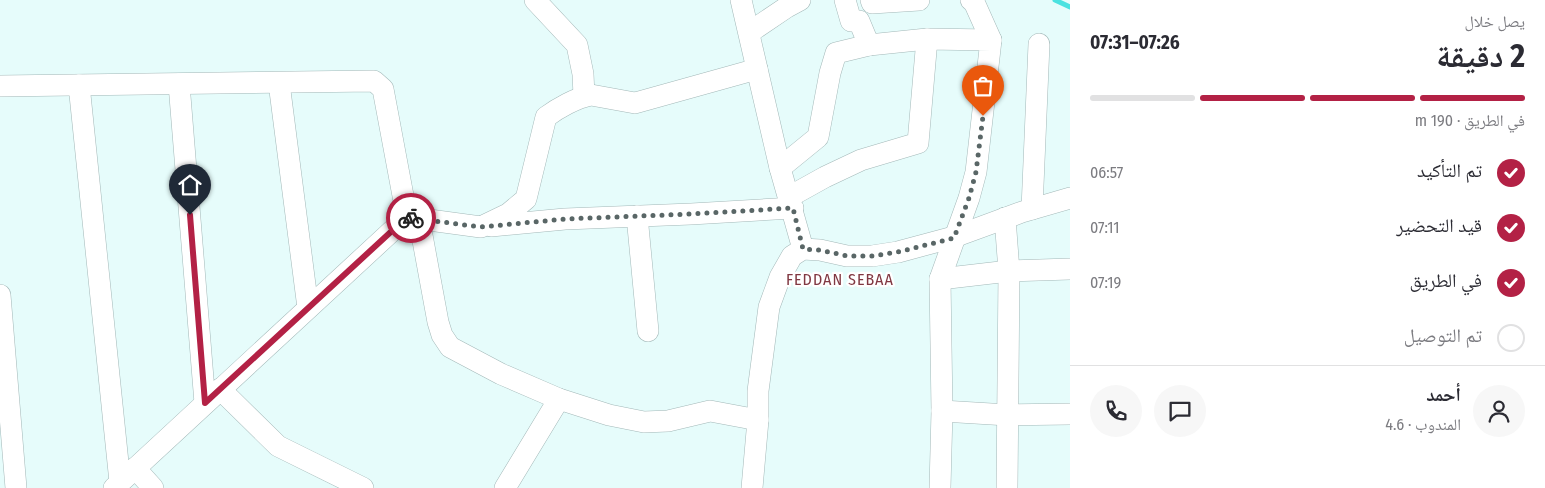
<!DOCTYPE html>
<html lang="ar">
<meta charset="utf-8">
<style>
:root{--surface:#fff;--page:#f7f7f7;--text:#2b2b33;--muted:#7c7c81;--line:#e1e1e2;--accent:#b32145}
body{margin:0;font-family:"Fira Sans Condensed","Noto Naskh Arabic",sans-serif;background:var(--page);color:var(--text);direction:rtl;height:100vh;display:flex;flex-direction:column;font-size:19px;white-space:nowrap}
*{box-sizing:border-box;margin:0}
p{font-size:16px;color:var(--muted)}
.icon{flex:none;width:28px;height:28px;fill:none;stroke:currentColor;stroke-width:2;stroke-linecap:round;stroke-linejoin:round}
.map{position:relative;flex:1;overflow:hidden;direction:ltr}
.panel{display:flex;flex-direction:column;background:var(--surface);width:475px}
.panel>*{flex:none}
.pin{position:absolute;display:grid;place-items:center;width:42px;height:42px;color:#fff;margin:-51px -21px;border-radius:50% 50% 50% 0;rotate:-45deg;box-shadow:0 0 5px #0007}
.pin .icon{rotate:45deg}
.courier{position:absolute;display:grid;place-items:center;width:50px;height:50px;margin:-25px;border:4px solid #b32145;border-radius:50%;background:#fff;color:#222;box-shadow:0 1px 6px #0007}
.headline em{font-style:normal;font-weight:700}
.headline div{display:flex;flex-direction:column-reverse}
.headline{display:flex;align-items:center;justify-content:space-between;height:85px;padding:0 20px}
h1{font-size:32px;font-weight:700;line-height:38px}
.bar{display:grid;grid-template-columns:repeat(4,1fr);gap:8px 5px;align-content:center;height:60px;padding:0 20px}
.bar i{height:6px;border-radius:4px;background:var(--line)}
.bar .active{background:var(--accent)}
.bar p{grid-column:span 4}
.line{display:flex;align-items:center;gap:12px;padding:0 20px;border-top:1px solid var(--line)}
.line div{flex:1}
.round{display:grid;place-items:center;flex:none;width:52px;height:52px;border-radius:26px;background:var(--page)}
ol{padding:0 20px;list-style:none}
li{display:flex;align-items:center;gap:15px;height:55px}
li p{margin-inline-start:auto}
li .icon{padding:5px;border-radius:50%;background:var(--accent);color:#fff;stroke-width:4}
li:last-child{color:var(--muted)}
li i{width:28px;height:28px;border:2px solid var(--line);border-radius:50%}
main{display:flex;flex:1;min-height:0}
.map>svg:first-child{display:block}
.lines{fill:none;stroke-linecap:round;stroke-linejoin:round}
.stream{stroke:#4be2e0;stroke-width:5}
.minor-casing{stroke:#a3b8b8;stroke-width:22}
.minor{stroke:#fff;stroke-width:21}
.done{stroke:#596666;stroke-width:5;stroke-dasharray:0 9}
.route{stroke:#b32145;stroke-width:6}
.labels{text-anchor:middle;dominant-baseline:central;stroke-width:4.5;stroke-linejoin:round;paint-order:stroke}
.neighbourhood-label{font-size:16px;letter-spacing:1px;fill:#803842;stroke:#fff}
</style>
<main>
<section class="panel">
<div class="headline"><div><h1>2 دقيقة</h1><p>يصل خلال</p></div><em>07:26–07:31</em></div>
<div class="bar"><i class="active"></i><i class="active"></i><i class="active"></i><i></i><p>في الطريق · 190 m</p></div>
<ol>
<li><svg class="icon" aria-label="check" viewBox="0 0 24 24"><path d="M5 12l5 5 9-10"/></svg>تم التأكيد<p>06:57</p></li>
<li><svg class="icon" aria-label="check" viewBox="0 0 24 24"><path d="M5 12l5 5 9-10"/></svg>قيد التحضير<p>07:11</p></li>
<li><svg class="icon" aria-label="check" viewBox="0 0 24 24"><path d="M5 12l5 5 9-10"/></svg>في الطريق<p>07:19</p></li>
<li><i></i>تم التوصيل</li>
</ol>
<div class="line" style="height:90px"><a class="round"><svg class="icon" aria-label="person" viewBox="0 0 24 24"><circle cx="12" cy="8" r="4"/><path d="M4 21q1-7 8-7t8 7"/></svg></a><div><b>أحمد</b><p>المندوب · 4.6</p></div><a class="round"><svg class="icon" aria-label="chat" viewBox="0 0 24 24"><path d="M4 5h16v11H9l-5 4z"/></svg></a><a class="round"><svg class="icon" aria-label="phone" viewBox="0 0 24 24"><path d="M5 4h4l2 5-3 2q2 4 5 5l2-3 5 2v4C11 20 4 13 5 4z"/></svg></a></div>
</section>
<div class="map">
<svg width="1070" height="488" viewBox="0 0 1070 488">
<rect width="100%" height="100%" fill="#e6fcfb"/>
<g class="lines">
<polyline class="stream" points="1055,0 1070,7"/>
<defs>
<g id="minor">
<polyline points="535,0 577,45 583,74 584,96"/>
<polyline points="741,0 780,168 803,249"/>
<polyline points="845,0 851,21 859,21 869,45"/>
<polyline points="871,0 872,3 919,0"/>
<polyline points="971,0 974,2 991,40"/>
<polyline points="750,32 787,7 800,0"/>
<polyline points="279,83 308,308"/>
<polyline points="179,84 205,403"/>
<polyline points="79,85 120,482"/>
<polyline points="0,86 374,81 383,89 407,217 114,488"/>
<polyline points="780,168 818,137 830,73 836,53 869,45 927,39"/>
<polyline points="789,197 825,177 861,160 918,143 927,39 991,40 976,172 969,198 940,279 942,411 940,488"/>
<polyline points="1032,209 1039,44"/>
<polyline points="637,216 648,331"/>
<path d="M407,217L481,227L508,214L526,199L546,117C558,108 576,98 591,95L635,103L757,69"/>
<polyline points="1005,218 1009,271 1007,488"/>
<polyline points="419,219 438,322 442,335 450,347 501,374 559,399 609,415 644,422 668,421 710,411 758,420"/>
<polyline points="491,226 565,219 691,214 793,208"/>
<polyline points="940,279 1009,271 1070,269"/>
<polyline points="0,295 16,488"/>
<polyline points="220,389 278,446 363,488"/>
<polyline points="942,411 1008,415 1070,414"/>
<polyline points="135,468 153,488"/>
<polyline points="505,488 559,399"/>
<polyline points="752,488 758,420 758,391 769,307 780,277 792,256 803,249 820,250 847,256 872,256 898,252 954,237 1022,212 1070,198"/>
</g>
</defs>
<use href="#minor" class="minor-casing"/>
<use href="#minor" class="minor"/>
</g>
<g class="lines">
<polyline class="done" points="411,218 481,227 565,219 691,214 793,208 803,249 820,250 847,256 872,256 898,252 954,238 969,198 976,172 983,116"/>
<polyline class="route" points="190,215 205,403 407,217 411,218"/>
</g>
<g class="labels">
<g class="neighbourhood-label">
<text x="840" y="279">FEDDAN SEBAA</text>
</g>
</g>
</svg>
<div class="pin" style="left:983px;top:116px;background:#ea580c"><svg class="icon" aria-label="bag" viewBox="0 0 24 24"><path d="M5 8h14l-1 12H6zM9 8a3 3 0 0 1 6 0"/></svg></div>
<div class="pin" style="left:190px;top:215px;background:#1f2937"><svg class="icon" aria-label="home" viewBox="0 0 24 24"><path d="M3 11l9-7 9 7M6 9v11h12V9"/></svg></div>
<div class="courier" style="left:411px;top:218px"><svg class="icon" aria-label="bike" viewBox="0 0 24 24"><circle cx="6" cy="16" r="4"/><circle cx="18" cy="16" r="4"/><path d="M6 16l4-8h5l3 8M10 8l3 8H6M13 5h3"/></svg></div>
</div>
</main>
